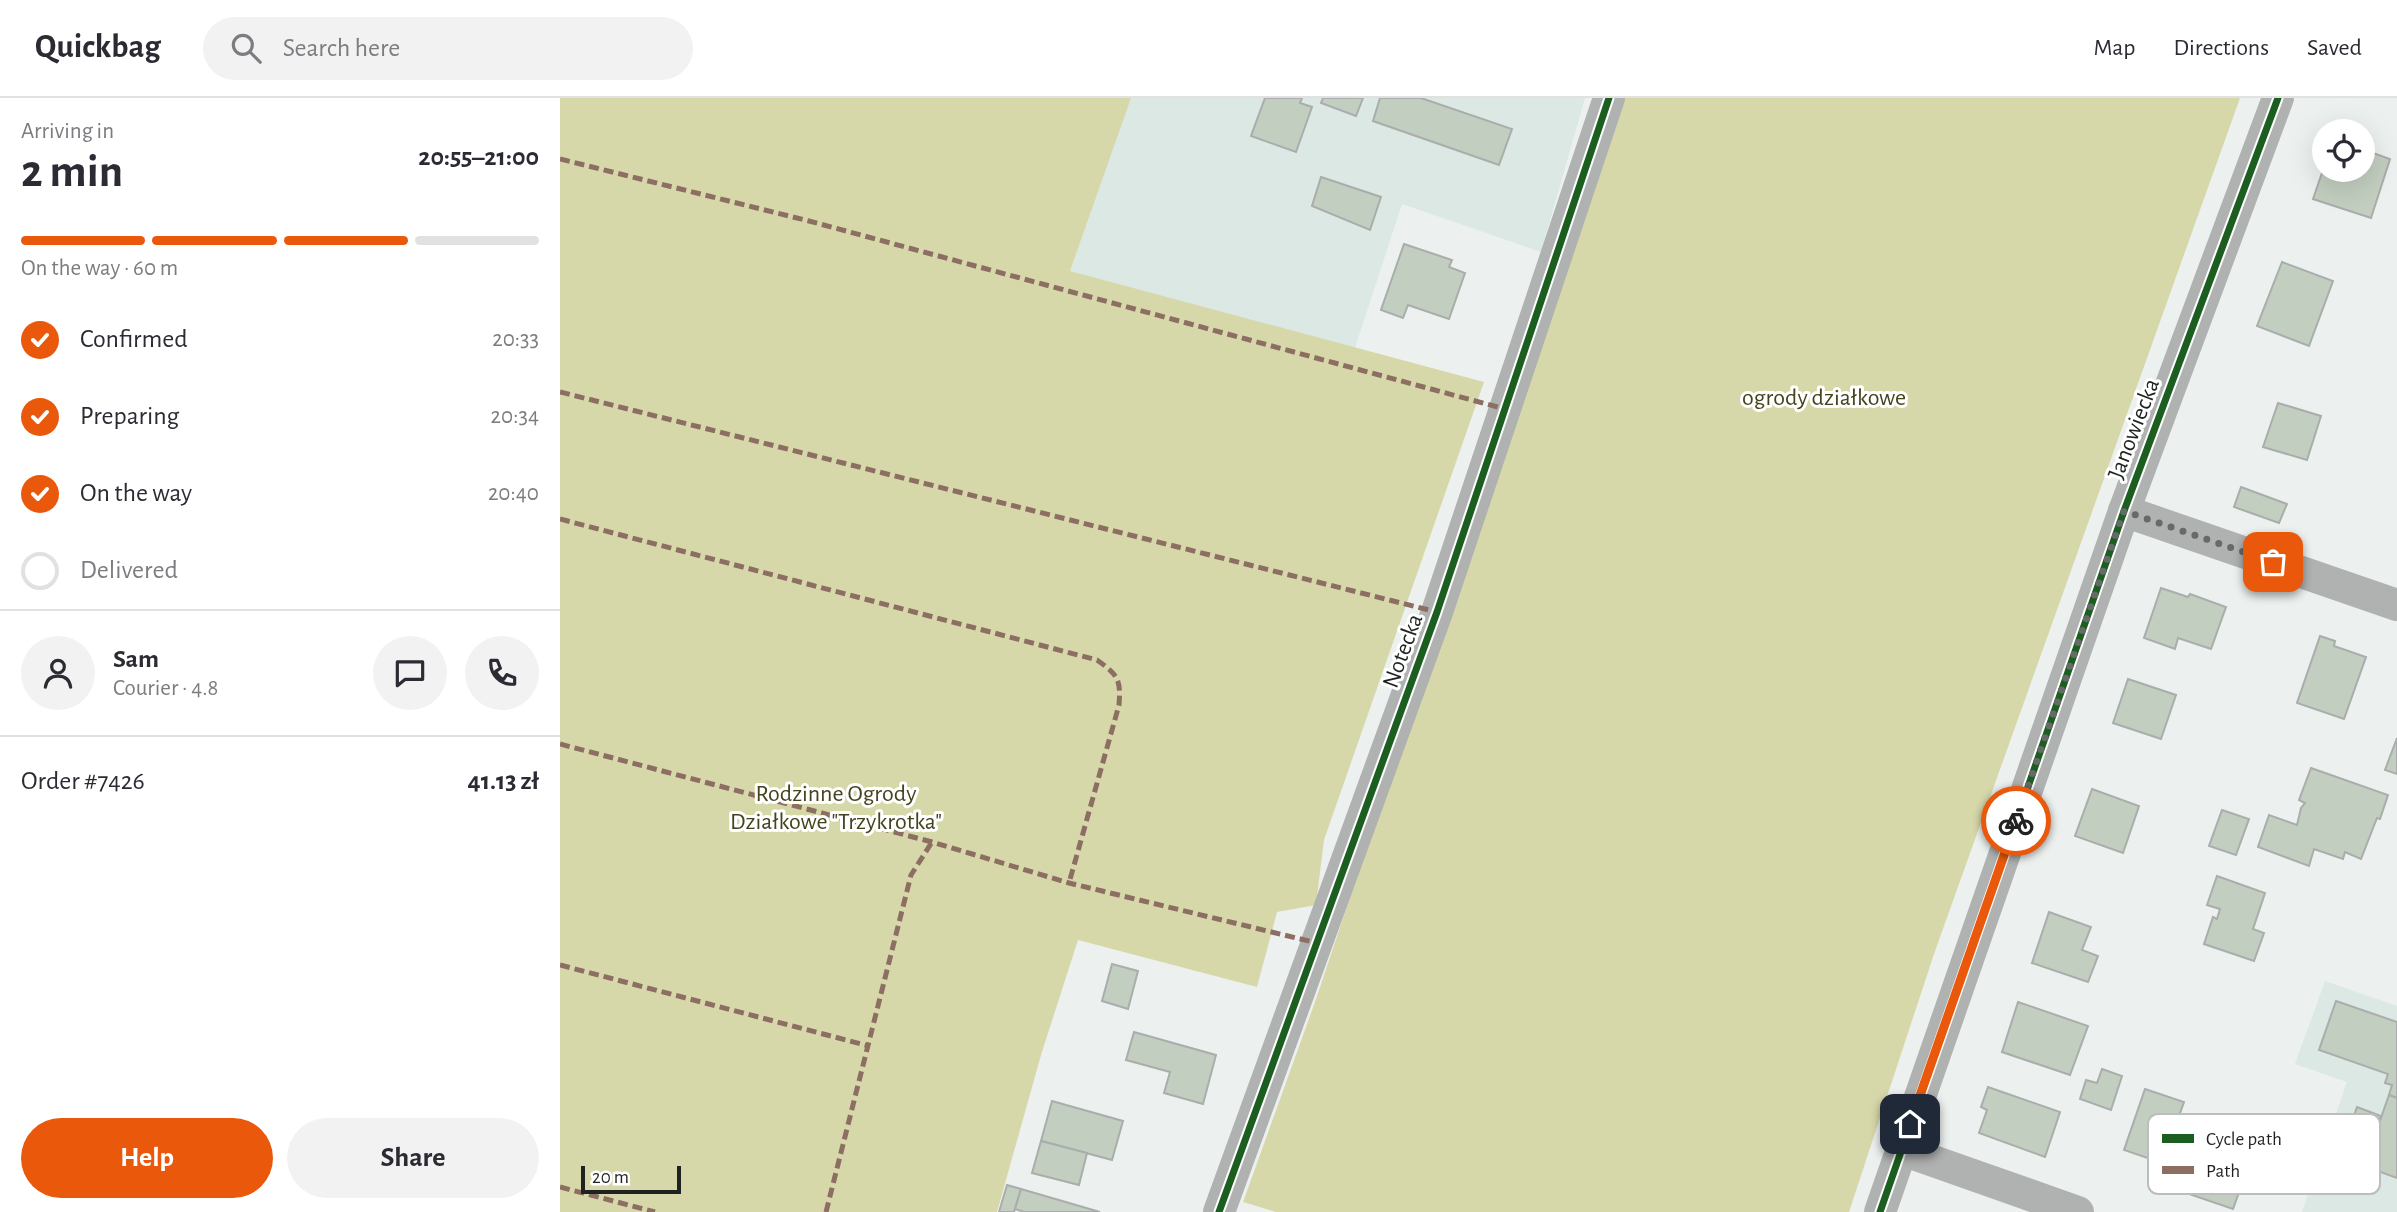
<!DOCTYPE html>
<meta charset="utf-8">
<style>
:root{--surface:#fff;--page:#f2f2f3;--text:#2b2b33;--muted:#7c7c81;--line:#e1e1e2;--accent:#ea580c}
body{margin:0;font-family:"Alegreya Sans",sans-serif;background:var(--page);color:var(--text);height:100vh;display:flex;flex-direction:column;font-size:26px;white-space:nowrap}
*{box-sizing:border-box;margin:0}
p{font-size:23px;color:var(--muted)}
.icon{flex:none;width:38px;height:38px;fill:none;stroke:currentColor;stroke-width:2;stroke-linecap:round;stroke-linejoin:round}
.map{position:relative;flex:1;overflow:hidden}
.drawer{display:flex;flex-direction:column;background:var(--surface);width:560px}
.drawer>*{flex:none}
.controls{position:absolute;left:1752px;top:21px;display:grid;gap:14px}
.controls a{display:grid;place-items:center;width:63px;height:63px;border-radius:50%;background:var(--surface);box-shadow:0 7px 28px #0002;font-size:35px}
.scale{position:absolute;left:21px;bottom:18px;width:100px;box-sizing:border-box;padding-left:7px;border:4px solid #1e2220;border-top:0;font-size:19px;line-height:24px;white-space:nowrap;color:#1e2220;-webkit-text-stroke:5px #fff;paint-order:stroke}
.pin{position:absolute;display:grid;place-items:center;width:60px;height:60px;color:#fff;margin:-30px;border-radius:14px;box-shadow:0 4px 10px #0006}
.courier{position:absolute;display:grid;place-items:center;width:70px;height:70px;margin:-35px;border:5px solid #ea580c;border-radius:50%;background:#fff;color:#222;box-shadow:0 2px 9px #0007}
.summary em{font-style:normal;font-weight:700}
.summary div{display:flex;flex-direction:column-reverse}
.summary{display:flex;align-items:center;justify-content:space-between;height:119px;padding:0 21px}
h1{font-size:46px;font-weight:700;line-height:52px}
.bar{display:grid;grid-template-columns:repeat(4,1fr);gap:10px 7px;align-content:center;height:84px;padding:0 21px}
.bar i{height:9px;border-radius:5px;background:var(--line)}
.bar .current{background:var(--accent)}
.bar p{grid-column:span 4}
.line{display:flex;align-items:center;gap:18px;padding:0 21px;border-top:2px solid var(--line)}
.line div{flex:1}
.round{display:grid;place-items:center;flex:none;width:74px;height:74px;border-radius:37px;background:var(--page)}
ol{padding:0 21px;list-style:none}
li{display:flex;align-items:center;gap:21px;height:77px}
li p{margin-inline-start:auto}
li .icon{padding:7px;border-radius:50%;background:var(--accent);color:#fff;stroke-width:4}
li:last-child{color:var(--muted)}
li i{width:38px;height:38px;border:4px solid var(--line);border-radius:50%}
.primary-button{display:flex;gap:14px;margin-top:auto;padding:14px 21px}
.primary-button a{flex:1;height:80px;border-radius:42px;background:var(--accent);color:#fff;font-size:28px;font-weight:700;line-height:80px;text-align:center}
.primary-button a+a{background:var(--page);color:var(--text)}
header{display:flex;align-items:center;gap:42px;box-sizing:border-box;height:98px;padding:0 35px;background:var(--surface);border-bottom:2px solid var(--line)}
header strong{font-size:33px}
nav{display:flex;gap:38px;margin-inline-start:auto;font-size:24px}
.search{width:490px;height:63px;background:var(--page);display:flex;align-items:center;gap:18px;box-sizing:border-box;padding:0 24px;border-radius:38px;color:var(--muted);font-size:26px}
main{display:flex;flex:1;min-height:0}
.map>svg:first-child{display:block}
.built{fill:#dbe8e3}
.green{fill:#d7d8a9}
.building{fill:#c2cebf;stroke:#aaadab;stroke-width:2}
.lines{fill:none;stroke-linecap:round;stroke-linejoin:round}
.street{stroke:#b0b1b1;stroke-width:32}
.quiet{stroke:#8d6e63;stroke-width:5;stroke-dasharray:10 5;stroke-linecap:butt}
.cycleway-casing{stroke:#fff;stroke-width:11}
.cycleway{stroke:#1b5e20;stroke-width:7}
.done{stroke:#666a68;stroke-width:7;stroke-dasharray:0 12.6}
.route{stroke:#ea580c;stroke-width:9}
.labels{text-anchor:middle;dominant-baseline:central;stroke-width:6;stroke-linejoin:round;paint-order:stroke}
.park-label{font-size:24px;fill:#44431c;stroke:#fff}
.street-label{font-size:24px;fill:#1e2220;stroke:#fff}
.key{fill:#fff;stroke:#bcbdbc;stroke-width:2}
.key-label{font-size:19px;fill:#1e2220}
</style>
<header>
<strong>Quickbag</strong>
<div class="search"><svg class="icon" aria-label="search" viewBox="0 0 24 24"><circle cx="10" cy="10" r="6"/><path d="M15 15l6 6"/></svg>Search here</div>
<nav><a>Map</a><a>Directions</a><a>Saved</a></nav>
</header>
<main>
<section class="drawer">
<div class="summary"><div><h1>2 min</h1><p>Arriving in</p></div><em>20:55–21:00</em></div>
<div class="bar"><i class="current"></i><i class="current"></i><i class="current"></i><i></i><p>On the way · 60 m</p></div>
<ol>
<li><svg class="icon" aria-label="check" viewBox="0 0 24 24"><path d="M5 12l5 5 9-10"/></svg>Confirmed<p>20:33</p></li>
<li><svg class="icon" aria-label="check" viewBox="0 0 24 24"><path d="M5 12l5 5 9-10"/></svg>Preparing<p>20:34</p></li>
<li><svg class="icon" aria-label="check" viewBox="0 0 24 24"><path d="M5 12l5 5 9-10"/></svg>On the way<p>20:40</p></li>
<li><i></i>Delivered</li>
</ol>
<div class="line" style="height:126px"><a class="round"><svg class="icon" aria-label="person" viewBox="0 0 24 24"><circle cx="12" cy="8" r="4"/><path d="M4 21q1-7 8-7t8 7"/></svg></a><div><b>Sam</b><p>Courier · 4.8</p></div><a class="round"><svg class="icon" aria-label="chat" viewBox="0 0 24 24"><path d="M4 5h16v11H9l-5 4z"/></svg></a><a class="round"><svg class="icon" aria-label="phone" viewBox="0 0 24 24"><path d="M5 4h4l2 5-3 2q2 4 5 5l2-3 5 2v4C11 20 4 13 5 4z"/></svg></a></div>
<div class="line" style="height:91px"><div>Order #7426</div><b>41.13 zł</b></div>
<div class="primary-button"><a>Help</a><a>Share</a></div>
</section>
<div class="map">
<svg width="1837" height="1114" viewBox="0 0 1837 1114">
<rect width="100%" height="100%" fill="#ecf1ef"/>
<g class="built">
<polygon points="570,0 1025,0 981,154 842,106 794,253 510,173"/>
<polygon points="1765,883 1837,908 1837,1114 1742,1114 1787,984 1735,966"/>
</g>
<g class="green">
<polygon points="0,0 571,0 510,173 924,284 764,742 756,807 717,814 697,889 518,842 481,957 437,1114 0,1114"/>
<polygon points="1058,0 1680,0 1374,856 1289,1114 716,1114 683,1104 755,904"/>
</g>
<g class="building">
<polygon points="705,0 742,0 740,5 752,9 736,54 691,38"/>
<polygon points="763,0 803,0 796,18 761,5"/>
<polygon points="820,0 861,0 952,31 939,67 813,23"/>
<polygon points="1802,51 1830,61 1811,120 1753,101 1764,69 1764,72 1802,72"/>
<polygon points="761,79 821,99 810,132 752,108"/>
<polygon points="844,146 892,162 889,169 905,175 889,221 848,207 843,220 821,212"/>
<polygon points="1722,164 1773,183 1749,248 1697,228"/>
<polygon points="1718,305 1761,318 1747,362 1703,349"/>
<polygon points="1681,389 1727,406 1719,425 1674,409"/>
<polygon points="1601,490 1628,499 1630,496 1666,509 1651,551 1618,540 1615,551 1584,540"/>
<polygon points="1760,538 1775,543 1774,548 1806,559 1784,621 1737,605"/>
<polygon points="1568,581 1616,597 1601,641 1553,625"/>
<polygon points="1837,640 1837,676 1825,672"/>
<polygon points="1751,670 1828,697 1820,721 1817,720 1801,761 1785,754 1783,761 1754,751 1749,768 1698,749 1709,717 1737,727 1741,710 1745,705 1739,702"/>
<polygon points="1532,691 1579,708 1563,755 1515,738"/>
<polygon points="1662,712 1689,721 1676,757 1649,748"/>
<polygon points="1657,778 1705,795 1693,831 1704,835 1694,863 1644,846 1653,819 1657,821 1660,811 1647,807"/>
<polygon points="1489,814 1531,829 1522,852 1538,858 1528,884 1472,865"/>
<polygon points="552,866 578,873 568,911 542,903"/>
<polygon points="1776,903 1837,924 1837,1000 1829,997 1832,987 1825,985 1828,976 1759,952"/>
<polygon points="1458,904 1528,928 1510,977 1442,954"/>
<polygon points="574,934 656,957 643,1006 604,995 610,974 566,962"/>
<polygon points="1542,971 1562,978 1551,1012 1520,1001 1526,982 1537,985"/>
<polygon points="1428,989 1500,1014 1485,1059 1419,1035 1427,1012 1421,1009"/>
<polygon points="1585,991 1624,1004 1602,1065 1564,1052"/>
<polygon points="1829,997 1837,1000 1837,1080 1804,1068"/>
<polygon points="492,1003 563,1023 552,1062 481,1043"/>
<polygon points="1797,1009 1821,1018 1799,1082 1770,1071 1775,1055 1780,1057"/>
<polygon points="1667,1042 1690,1050 1687,1059 1700,1064 1694,1078 1686,1075 1673,1111 1623,1094 1637,1053 1660,1060"/>
<polygon points="481,1043 527,1055 519,1087 472,1075"/>
<polygon points="447,1087 461,1091 454,1114 439,1114"/>
<polygon points="461,1091 540,1114 464,1114 455,1111"/>
</g>
<g class="lines">
<g class="street">
<polyline points="1564,413 1837,507"/>
<polyline points="1342,1052 1518,1114"/>
<polyline points="659,1114 877,514 1049,0"/>
<polyline points="1320,1114 1564,413 1718,0"/>
</g>
<g class="quiet">
<polyline points="0,61 249,123 945,311"/>
<polyline points="0,294 877,514"/>
<path d="M0,421L537,562C558,577 561,581 559,607L509,785"/>
<polyline points="0,646 372,744 509,785 757,845"/>
<polyline points="0,867 309,948"/>
<polyline points="0,1089 95,1114"/>
<polyline points="266,1114 351,777 372,744"/>
</g>
<defs>
<g id="cycleway">
<polyline points="659,1114 877,514 1049,0"/>
<polyline points="1320,1114 1564,413 1718,0"/>
</g>
</defs>
<use href="#cycleway" class="cycleway-casing"/>
<use href="#cycleway" class="cycleway"/>
</g>
<g class="lines">
<polyline class="done" points="1456,723 1564,413 1713,464"/>
<polyline class="route" points="1350,1026 1456,723"/>
</g>
<g class="labels">
<g class="park-label">
<text x="1264" y="300">ogrody działkowe</text>
<text x="276" y="696">Rodzinne Ogrody<tspan x="276" dy="28">Działkowe "Trzykrotka"</tspan></text>
</g>
<g class="street-label">
<text transform="translate(1574 331) rotate(-69)">Janowiecka</text>
<text transform="translate(843 553) rotate(-70)">Notecka</text>
</g>
</g>
<rect x="1588" y="1016" width="232" height="80" rx="10" class="key"/>
<rect x="1602" y="1036" width="32" height="9" fill="#1b5e20"/>
<rect x="1602" y="1068" width="32" height="8" fill="#8d6e63"/>
<g class="key-label">
<text x="1646" y="1047">Cycle path</text>
<text x="1646" y="1079">Path</text>
</g>
</svg>
<div class="controls">
<a><svg class="icon" aria-label="locate" viewBox="0 0 24 24"><circle cx="12" cy="12" r="6"/><path d="M12 2v4M12 18v4M2 12h4M18 12h4"/></svg></a>
</div>
<div class="scale">20 m</div>
<div class="pin" style="left:1713px;top:464px;background:#ea580c"><svg class="icon" aria-label="bag" viewBox="0 0 24 24"><path d="M5 8h14l-1 12H6zM9 8a3 3 0 0 1 6 0"/></svg></div>
<div class="pin" style="left:1350px;top:1026px;background:#1f2937"><svg class="icon" aria-label="home" viewBox="0 0 24 24"><path d="M3 11l9-7 9 7M6 9v11h12V9"/></svg></div>
<div class="courier" style="left:1456px;top:723px"><svg class="icon" aria-label="bike" viewBox="0 0 24 24"><circle cx="6" cy="16" r="4"/><circle cx="18" cy="16" r="4"/><path d="M6 16l4-8h5l3 8M10 8l3 8H6M13 5h3"/></svg></div>
</div>
</main>
